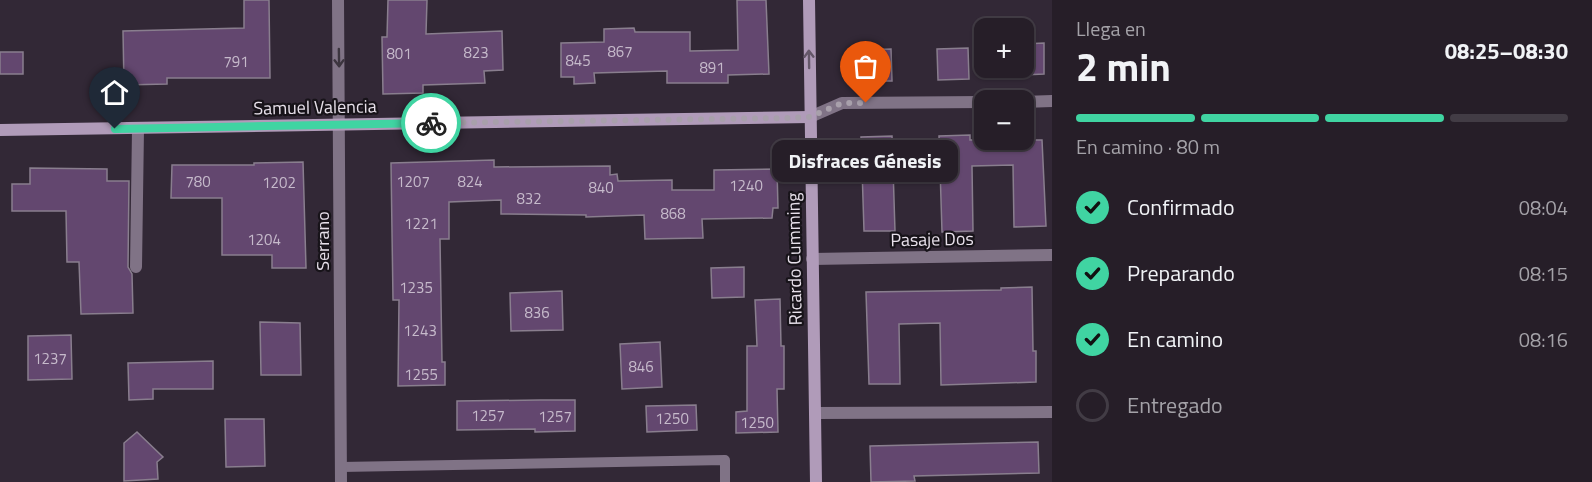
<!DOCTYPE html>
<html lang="es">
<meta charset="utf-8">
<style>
:root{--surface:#261e28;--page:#322b34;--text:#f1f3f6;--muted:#a4a2a8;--line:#423c45;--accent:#40d4a2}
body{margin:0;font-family:"Titillium Web",sans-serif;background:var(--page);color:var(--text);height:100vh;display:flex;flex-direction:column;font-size:22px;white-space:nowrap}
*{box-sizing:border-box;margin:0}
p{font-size:20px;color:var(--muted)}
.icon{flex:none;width:33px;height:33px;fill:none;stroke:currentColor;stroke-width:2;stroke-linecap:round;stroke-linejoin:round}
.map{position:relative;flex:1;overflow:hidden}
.sheet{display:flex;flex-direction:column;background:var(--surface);width:540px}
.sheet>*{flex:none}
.buttons{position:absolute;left:974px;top:18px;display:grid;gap:12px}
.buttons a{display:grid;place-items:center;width:60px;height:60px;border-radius:12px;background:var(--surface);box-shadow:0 2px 4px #0004,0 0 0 2px var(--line);font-size:30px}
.pin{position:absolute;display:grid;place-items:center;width:51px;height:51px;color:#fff;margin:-62px -26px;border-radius:50% 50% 50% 0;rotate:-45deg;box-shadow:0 0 6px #0007}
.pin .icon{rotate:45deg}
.courier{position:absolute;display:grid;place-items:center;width:60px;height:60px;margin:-30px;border:4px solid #40d4a2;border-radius:50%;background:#fff;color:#222;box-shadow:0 2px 8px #0007}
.bubble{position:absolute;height:42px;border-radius:12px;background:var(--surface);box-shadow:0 2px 4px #0004,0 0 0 2px var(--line);font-size:20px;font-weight:700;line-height:42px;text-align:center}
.overview em{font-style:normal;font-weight:700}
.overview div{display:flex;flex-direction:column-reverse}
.overview{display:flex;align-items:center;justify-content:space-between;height:102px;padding:0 24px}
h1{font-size:39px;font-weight:700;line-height:45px}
.bar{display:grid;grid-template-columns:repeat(4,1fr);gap:9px 6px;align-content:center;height:72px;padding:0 24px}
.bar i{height:8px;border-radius:4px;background:var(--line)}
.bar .active{background:var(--accent)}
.bar p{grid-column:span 4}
ol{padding:0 24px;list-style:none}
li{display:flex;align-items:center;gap:18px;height:66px}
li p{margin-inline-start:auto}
li .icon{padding:6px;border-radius:50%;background:var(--accent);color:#111;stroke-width:4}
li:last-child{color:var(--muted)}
li i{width:33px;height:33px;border:3px solid var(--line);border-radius:50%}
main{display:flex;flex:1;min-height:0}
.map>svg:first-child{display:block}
.building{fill:#63476f;stroke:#897e8e;stroke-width:1.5}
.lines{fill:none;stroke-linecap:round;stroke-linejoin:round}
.lane{stroke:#807386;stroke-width:10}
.street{stroke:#807386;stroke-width:12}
.secondary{stroke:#b09bb9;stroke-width:12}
.oneway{stroke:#3c353f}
.oneway2{stroke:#645769}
.done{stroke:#a8a0ab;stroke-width:6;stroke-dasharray:0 10.8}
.route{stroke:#40d4a2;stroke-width:8}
.labels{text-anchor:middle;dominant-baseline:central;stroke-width:4.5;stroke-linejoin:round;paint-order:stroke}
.number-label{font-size:15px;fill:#c6bacb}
.street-label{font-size:18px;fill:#e7e0ea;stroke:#171319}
</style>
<main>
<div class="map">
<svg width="1052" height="482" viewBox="0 0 1052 482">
<rect width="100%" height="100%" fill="#322836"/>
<g class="building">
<polygon points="244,0 269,0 270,78 167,78 167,84 124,85 123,31 244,28"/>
<polygon points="388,0 427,0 426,34 502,31 503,70 484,71 485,83 423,85 423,93 383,94 382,37 387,37"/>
<polygon points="737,0 766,0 769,74 728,75 728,83 667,83 667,71 594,73 595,83 574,84 574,77 561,77 561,43 604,42 604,29 634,28 635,32 690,32 690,51 738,50"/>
<polygon points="1044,43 1044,74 1023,75 1023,44"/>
<polygon points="968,48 969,79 938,80 937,49"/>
<polygon points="891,49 892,81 861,81 860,50"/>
<rect x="0" y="52" width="23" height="22"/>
<polygon points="970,135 970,140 1042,140 1046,226 1014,227 1013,165 972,166 973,231 942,232 939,136"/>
<polygon points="892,136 895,231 864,231 861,137"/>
<polygon points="494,160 494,167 610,166 610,175 617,174 618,181 672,180 672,190 714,190 714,170 777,169 778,208 773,208 772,218 702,219 703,238 645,239 644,215 586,217 586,215 501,214 501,200 449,202 449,239 440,239 442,362 445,362 445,385 398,386 399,300 393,300 391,163"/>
<polygon points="303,162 306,268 272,268 272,255 222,255 222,198 171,198 172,165 254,165 254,163"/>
<polygon points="30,168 107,169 107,181 129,181 128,267 132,274 133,313 81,314 79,262 67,262 66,211 12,211 12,184 30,184"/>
<polygon points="744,267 744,297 712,298 711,268"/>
<polygon points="1032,287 1033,351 1036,351 1036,382 941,385 940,323 899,324 900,384 869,384 866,292 1001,290 1001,288"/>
<polygon points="562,291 563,330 511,331 510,293"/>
<polygon points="780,299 781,346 784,346 784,389 777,389 778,432 736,433 736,412 747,411 747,346 757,346 755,300"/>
<polygon points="260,322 300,323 301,375 261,375"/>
<polygon points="71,335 72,379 28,380 28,336"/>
<polygon points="660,342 662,387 622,389 620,344"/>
<polygon points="213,361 213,389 153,389 153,399 129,400 128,363"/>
<polygon points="540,400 575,400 575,431 535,432 535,429 457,430 457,401"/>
<polygon points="696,405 697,430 647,432 646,406"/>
<polygon points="225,419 264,419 265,466 226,467"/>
<polygon points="137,432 163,457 157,462 158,479 124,481 124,443"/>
<polygon points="1038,442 1039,473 914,476 915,481 871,482 870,446"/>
</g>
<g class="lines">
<polyline class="lane" points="341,467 725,460 725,482"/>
<g class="street">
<polyline points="338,0 341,482"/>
<polyline points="1023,102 1052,101"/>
<polyline points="810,117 842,103 984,102"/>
<polyline points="812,259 1052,255"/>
<polyline points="136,267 138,129"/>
<polyline points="815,413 1052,412"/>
</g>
<g class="secondary">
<polyline points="809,0 816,482"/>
<polyline points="0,130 810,117"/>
</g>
</g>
<defs><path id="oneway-shaft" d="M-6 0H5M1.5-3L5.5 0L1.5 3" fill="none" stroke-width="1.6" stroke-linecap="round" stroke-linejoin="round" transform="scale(1.5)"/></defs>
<use class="oneway" href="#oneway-shaft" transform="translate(339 58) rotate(89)"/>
<use class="oneway2" href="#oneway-shaft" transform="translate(809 59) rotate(-91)"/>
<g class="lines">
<polyline class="done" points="431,123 788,118 810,117 842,103 866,103"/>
<polyline class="route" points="115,129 431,123"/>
</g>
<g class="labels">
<g class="number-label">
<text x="620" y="51">867</text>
<text x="476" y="52">823</text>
<text x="399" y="53">801</text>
<text x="578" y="60">845</text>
<text x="236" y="61">791</text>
<text x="712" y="67">891</text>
<text x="198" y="181">780</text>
<text x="413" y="181">1207</text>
<text x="470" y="181">824</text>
<text x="279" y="182">1202</text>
<text x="746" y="185">1240</text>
<text x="601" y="187">840</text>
<text x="529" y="198">832</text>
<text x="673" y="213">868</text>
<text x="421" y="223">1221</text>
<text x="264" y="239">1204</text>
<text x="416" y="287">1235</text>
<text x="537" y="312">836</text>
<text x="420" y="330">1243</text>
<text x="50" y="358">1237</text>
<text x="641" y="366">846</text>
<text x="421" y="374">1255</text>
<text x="488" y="415">1257</text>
<text x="555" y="416">1257</text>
<text x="672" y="418">1250</text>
<text x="757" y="422">1250</text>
</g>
<g class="street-label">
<text transform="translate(315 107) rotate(-1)">Samuel Valencia</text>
<text transform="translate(932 239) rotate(-1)">Pasaje Dos</text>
<text transform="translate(322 241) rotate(-90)">Serrano</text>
<text transform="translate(794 259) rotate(-91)">Ricardo Cumming</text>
</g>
</g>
</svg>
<div class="buttons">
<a>+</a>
<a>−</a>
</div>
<div class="pin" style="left:866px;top:103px;background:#ea580c"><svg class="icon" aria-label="bag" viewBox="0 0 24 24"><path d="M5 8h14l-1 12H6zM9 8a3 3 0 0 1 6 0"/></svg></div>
<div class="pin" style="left:115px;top:129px;background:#1f2937"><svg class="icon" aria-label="home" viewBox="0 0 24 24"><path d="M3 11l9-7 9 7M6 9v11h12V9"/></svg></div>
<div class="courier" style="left:431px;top:123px"><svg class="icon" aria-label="bike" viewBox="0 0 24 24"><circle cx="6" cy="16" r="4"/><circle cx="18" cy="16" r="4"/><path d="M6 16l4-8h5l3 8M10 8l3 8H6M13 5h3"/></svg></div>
<div class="bubble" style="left:772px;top:140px;width:186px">Disfraces Génesis</div>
</div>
<section class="sheet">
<div class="overview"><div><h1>2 min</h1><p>Llega en</p></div><em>08:25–08:30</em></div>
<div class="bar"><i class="active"></i><i class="active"></i><i class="active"></i><i></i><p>En camino · 80 m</p></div>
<ol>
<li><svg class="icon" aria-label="check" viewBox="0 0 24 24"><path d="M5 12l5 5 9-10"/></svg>Confirmado<p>08:04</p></li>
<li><svg class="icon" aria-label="check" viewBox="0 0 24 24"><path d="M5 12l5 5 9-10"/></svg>Preparando<p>08:15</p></li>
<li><svg class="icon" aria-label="check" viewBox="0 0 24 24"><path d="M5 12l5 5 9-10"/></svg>En camino<p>08:16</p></li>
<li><i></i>Entregado</li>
</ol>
</section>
</main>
